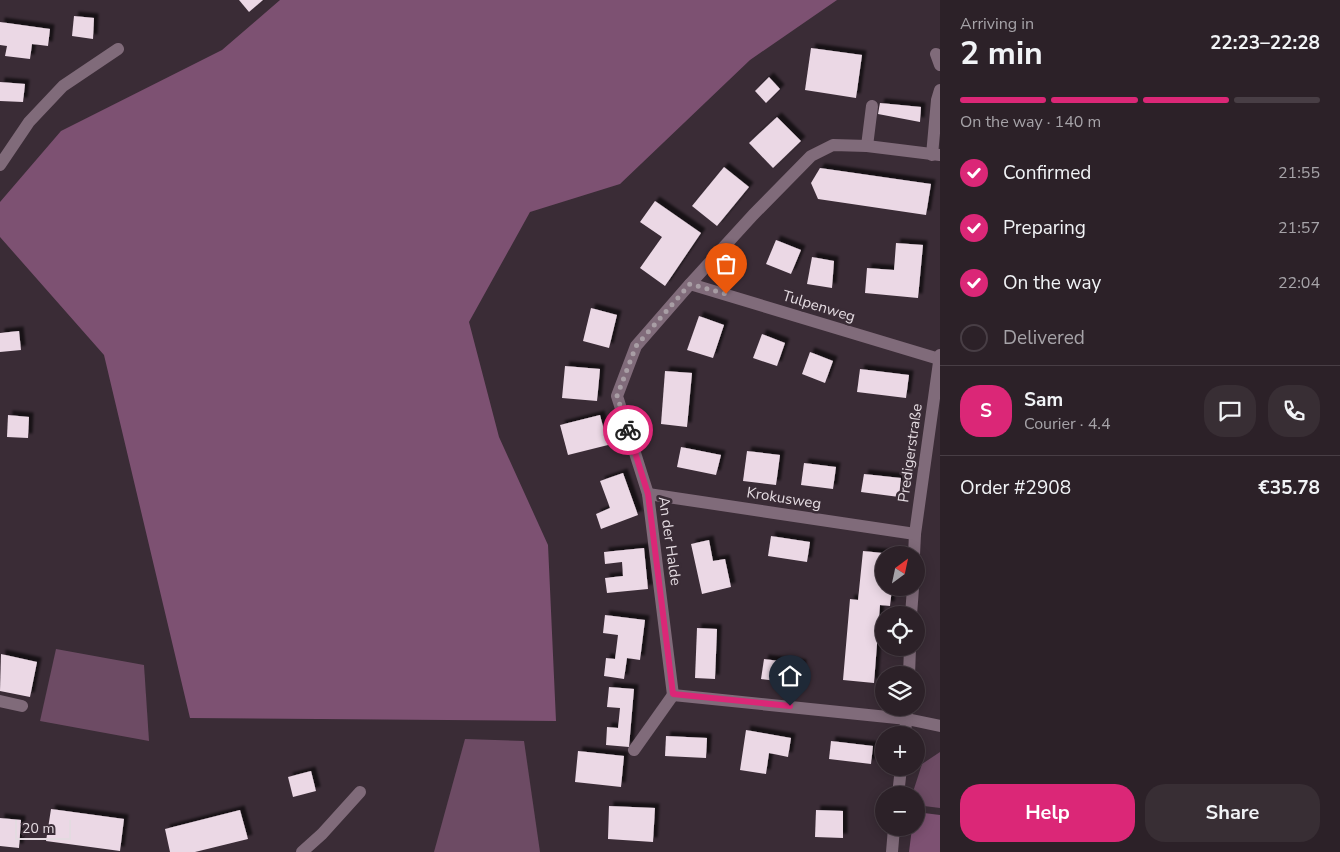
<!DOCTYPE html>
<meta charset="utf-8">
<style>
:root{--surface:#2c2128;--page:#382e34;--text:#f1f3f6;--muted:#a6a3a8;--line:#483e45;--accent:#db2777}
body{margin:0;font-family:"Nunito Sans",sans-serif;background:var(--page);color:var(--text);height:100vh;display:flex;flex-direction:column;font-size:19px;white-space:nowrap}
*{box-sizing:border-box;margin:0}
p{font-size:16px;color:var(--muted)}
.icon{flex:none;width:28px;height:28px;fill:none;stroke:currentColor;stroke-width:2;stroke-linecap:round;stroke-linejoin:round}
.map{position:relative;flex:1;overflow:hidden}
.panel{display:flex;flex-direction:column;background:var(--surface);width:400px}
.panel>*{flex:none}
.needle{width:32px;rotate:33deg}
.fabs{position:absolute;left:875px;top:546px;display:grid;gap:10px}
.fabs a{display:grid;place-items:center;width:50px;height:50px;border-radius:50%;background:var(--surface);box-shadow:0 2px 12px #0003,0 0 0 1px var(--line);font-size:25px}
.scale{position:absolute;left:15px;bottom:12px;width:56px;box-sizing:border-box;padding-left:5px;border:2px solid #e4dbe1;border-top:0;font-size:14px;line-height:18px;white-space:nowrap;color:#e4dbe1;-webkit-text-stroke:4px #3a2c36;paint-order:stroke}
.pin{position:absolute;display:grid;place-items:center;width:42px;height:42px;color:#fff;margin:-51px -21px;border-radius:50% 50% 50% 0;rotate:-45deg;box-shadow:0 0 5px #0007}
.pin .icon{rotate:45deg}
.courier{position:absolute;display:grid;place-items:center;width:50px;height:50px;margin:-25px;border:4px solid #db2777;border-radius:50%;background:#fff;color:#222;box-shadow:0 1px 6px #0007}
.summary em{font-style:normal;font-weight:700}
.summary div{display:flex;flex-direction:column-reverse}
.summary{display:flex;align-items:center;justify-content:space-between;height:85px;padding:0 20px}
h1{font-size:32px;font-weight:700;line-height:38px}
.bar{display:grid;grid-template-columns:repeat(4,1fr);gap:8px 5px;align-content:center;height:60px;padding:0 20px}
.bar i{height:6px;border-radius:4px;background:var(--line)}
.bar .on{background:var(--accent)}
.bar p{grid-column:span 4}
.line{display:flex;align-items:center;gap:12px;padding:0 20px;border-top:1px solid var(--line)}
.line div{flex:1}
.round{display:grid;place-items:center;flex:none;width:52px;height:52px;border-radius:20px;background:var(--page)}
ol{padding:0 20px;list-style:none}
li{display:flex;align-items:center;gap:15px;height:55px}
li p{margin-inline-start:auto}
li .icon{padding:5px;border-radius:50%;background:var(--accent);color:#fff;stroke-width:4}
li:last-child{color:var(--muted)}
li i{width:28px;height:28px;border:2px solid var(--line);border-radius:50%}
.cta{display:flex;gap:10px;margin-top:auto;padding:10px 20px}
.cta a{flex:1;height:58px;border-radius:20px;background:var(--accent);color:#fff;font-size:20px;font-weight:700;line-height:58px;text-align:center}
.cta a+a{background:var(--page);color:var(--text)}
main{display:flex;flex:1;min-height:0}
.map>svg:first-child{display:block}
.green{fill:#6d4b64}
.forest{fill:#7d5172}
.building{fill:#ebd8e5;filter:url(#shadow)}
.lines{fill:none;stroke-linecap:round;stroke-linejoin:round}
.minor{stroke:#806b7a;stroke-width:12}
.done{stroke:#a89ea5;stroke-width:5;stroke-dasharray:0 9}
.route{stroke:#db2777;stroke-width:6}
.labels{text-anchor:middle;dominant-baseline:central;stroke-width:5;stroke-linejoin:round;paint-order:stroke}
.street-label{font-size:15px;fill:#e4dbe1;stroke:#3a2c36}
</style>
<main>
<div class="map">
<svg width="940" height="852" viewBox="0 0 940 852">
<defs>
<filter id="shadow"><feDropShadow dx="4.5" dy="-4.5" stdDeviation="1" flood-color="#0009"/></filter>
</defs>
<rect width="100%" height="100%" fill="#3a2c36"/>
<g class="green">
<polygon points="56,649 144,665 149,741 40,721"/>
<polygon points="465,739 524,741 540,852 434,852"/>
<polygon points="940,752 940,808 916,805 916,795 912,795 922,764"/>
</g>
<g class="forest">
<polygon points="280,0 837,0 750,60 620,184 530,212 469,322 499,437 548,545 556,721 190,718 104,355 0,237 0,202 61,131 222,50"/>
<polygon points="916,812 940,815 940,852 909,852 912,828 916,828"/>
</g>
<g class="building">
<polygon points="239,0 263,0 249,12"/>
<polygon points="74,16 94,18 93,39 72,36"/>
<polygon points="0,22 50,29 48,46 32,44 30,59 5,56 7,46 0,45"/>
<polygon points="811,48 862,55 856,98 805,90"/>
<polygon points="769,77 780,89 766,103 755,91"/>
<polygon points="0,82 25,84 23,102 0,101"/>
<polygon points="880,103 921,107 920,122 878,114"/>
<polygon points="777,117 801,141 773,168 749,143"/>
<polygon points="724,167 749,187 717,226 692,206"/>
<polygon points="820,168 931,184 926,215 818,199 811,183"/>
<polygon points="655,201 701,233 665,286 640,268 662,237 640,222"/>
<polygon points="776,240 801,250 791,274 766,264"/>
<polygon points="896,243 923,245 918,298 865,293 867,268 894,270"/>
<polygon points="812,257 834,261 832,288 807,284"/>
<polygon points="591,308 617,315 609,348 583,341"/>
<polygon points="699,316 724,325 713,358 687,350"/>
<polygon points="19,331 21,350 0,352 0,333"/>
<polygon points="762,334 785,343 777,366 753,358"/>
<polygon points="810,352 833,361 825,383 802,374"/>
<polygon points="565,366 600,369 597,401 562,398"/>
<polygon points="860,369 909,375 906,398 857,392"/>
<polygon points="665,371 692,373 687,427 661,424"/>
<polygon points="8,415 29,417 28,438 7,437"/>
<polygon points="600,415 608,445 568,455 560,425"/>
<polygon points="681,447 721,455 716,475 677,467"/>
<polygon points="747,451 780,455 776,485 743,481"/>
<polygon points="804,463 836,467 833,489 801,485"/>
<polygon points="623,473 638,515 601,529 596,514 610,508 600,481"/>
<polygon points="864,474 901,478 899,497 861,492"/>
<polygon points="771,536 810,542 807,562 768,556"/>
<polygon points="709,540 713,561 725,559 731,587 702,594 691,544"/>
<polygon points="644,548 648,589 607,593 605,578 623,576 622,562 605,564 604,552"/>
<polygon points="863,551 892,554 892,555 884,555 884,588 892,588 890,606 880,605 874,683 843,680 850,599 858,600"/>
<polygon points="605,615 645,620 640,660 627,658 624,679 604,676 606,658 615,659 618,635 603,633"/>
<polygon points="697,628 717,629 715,679 695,678"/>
<polygon points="1,654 37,662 30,697 0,691"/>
<polygon points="764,659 802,664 799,684 761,679"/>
<polygon points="609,687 634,689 629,747 606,745 607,727 618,728 620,708 607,707"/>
<polygon points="746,730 791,738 788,757 769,753 766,774 740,770"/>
<polygon points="666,736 707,738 706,758 665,756"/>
<polygon points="831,741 873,746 871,764 829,759"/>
<polygon points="578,751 624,756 621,787 575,782"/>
<polygon points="311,771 316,791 293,797 288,777"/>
<polygon points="609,806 655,808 653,842 608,839"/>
<polygon points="51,809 124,819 120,851 46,841"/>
<polygon points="240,810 248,839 195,852 170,852 165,829"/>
<polygon points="816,810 843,811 843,838 815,837"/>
<polygon points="0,818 21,820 19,848 0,846"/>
</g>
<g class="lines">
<g class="minor">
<polyline points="936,54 940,65"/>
<polyline points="867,146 872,106"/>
<polyline points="932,155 937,100 940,90"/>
<polyline points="940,155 867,146 833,145 811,156 753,215 690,284 636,346 617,396 648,494 673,695 907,719 940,726"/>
<polyline points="0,165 29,122 63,86 118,49"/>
<polyline points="690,284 939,359"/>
<polyline points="648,494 915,534"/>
<polyline points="914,555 915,534 940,355"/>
<polyline points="911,615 913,588"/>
<polyline points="909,675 910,648"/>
<polyline points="0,701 22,706"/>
<polyline points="905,735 907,708"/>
<polyline points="634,750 673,695"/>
<polyline points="898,795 901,768"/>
<polyline points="302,852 322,834 360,792"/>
<polyline points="892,852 894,828"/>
</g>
</g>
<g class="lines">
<polyline class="done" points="628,430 617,396 636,346 690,284 726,294"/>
<polyline class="route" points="628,430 648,494 673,694 790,706"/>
</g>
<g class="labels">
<g class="street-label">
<text transform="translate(819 306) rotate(17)">Tulpenweg</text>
<text transform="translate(910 453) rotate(-82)">Predigerstraße</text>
<text transform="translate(784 498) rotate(9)">Krokusweg</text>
<text transform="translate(670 541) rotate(82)">An der Halde</text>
</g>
</g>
</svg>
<div class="fabs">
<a><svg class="needle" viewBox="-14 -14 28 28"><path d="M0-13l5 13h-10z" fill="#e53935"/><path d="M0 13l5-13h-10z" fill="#a6a3a8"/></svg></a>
<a><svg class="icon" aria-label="locate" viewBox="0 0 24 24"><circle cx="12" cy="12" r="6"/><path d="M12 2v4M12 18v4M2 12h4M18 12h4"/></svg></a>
<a><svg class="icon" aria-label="layers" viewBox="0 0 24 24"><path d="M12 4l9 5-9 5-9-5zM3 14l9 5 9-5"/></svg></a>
<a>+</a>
<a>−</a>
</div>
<div class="scale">20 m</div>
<div class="pin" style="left:726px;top:294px;background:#ea580c"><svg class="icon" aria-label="bag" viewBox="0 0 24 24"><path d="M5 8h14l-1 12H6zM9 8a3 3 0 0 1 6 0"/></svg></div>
<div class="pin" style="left:790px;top:706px;background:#1f2937"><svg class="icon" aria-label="home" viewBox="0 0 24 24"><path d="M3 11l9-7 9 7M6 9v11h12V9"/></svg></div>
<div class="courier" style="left:628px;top:430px"><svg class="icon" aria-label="bike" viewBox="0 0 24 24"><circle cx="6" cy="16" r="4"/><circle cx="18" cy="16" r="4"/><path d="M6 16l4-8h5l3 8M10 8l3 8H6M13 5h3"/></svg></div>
</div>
<section class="panel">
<div class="summary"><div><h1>2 min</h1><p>Arriving in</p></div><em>22:23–22:28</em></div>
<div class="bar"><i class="on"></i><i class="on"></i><i class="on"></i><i></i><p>On the way · 140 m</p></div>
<ol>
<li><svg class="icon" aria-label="check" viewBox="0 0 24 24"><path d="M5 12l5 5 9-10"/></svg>Confirmed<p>21:55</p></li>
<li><svg class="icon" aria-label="check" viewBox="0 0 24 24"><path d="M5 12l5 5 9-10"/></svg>Preparing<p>21:57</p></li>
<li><svg class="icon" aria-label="check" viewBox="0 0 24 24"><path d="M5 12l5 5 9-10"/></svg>On the way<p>22:04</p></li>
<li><i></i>Delivered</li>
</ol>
<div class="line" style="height:90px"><b class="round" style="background:var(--accent);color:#fff">S</b><div><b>Sam</b><p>Courier · 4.4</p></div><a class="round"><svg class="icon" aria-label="chat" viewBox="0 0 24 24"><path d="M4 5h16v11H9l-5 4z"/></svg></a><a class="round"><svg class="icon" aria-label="phone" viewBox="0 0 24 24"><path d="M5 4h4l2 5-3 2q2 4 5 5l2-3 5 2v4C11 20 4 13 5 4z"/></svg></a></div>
<div class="line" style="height:65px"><div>Order #2908</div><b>€35.78</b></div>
<div class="cta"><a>Help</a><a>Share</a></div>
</section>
</main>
